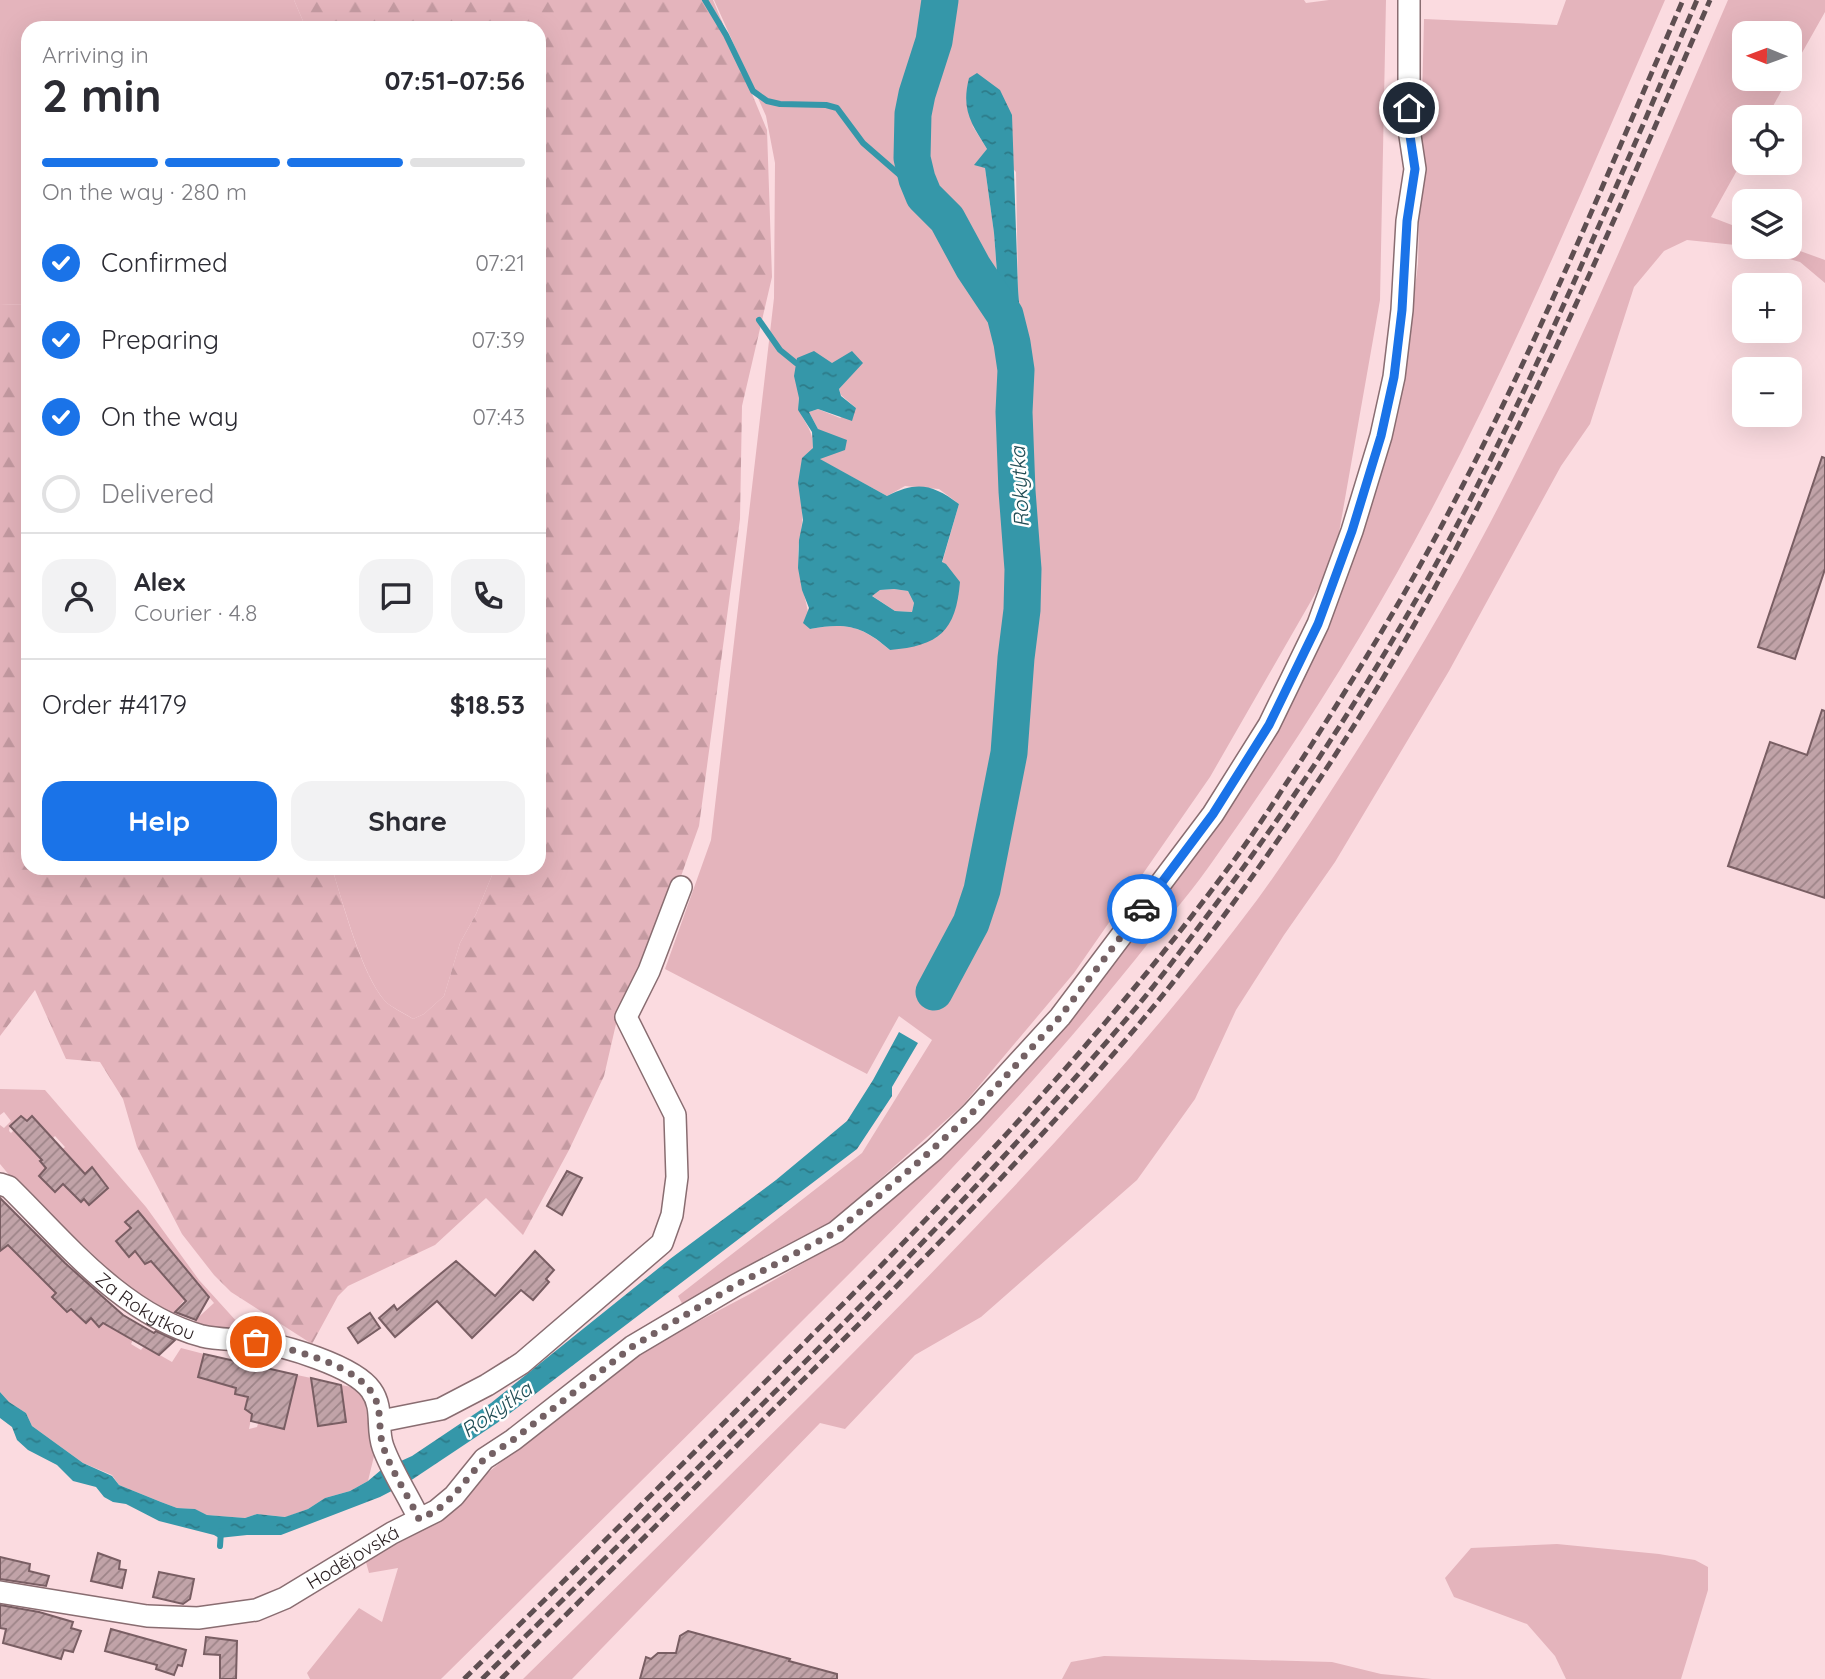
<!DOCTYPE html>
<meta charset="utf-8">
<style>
:root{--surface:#fff;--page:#f2f2f3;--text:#2b2b33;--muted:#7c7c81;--line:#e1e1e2;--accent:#1a73e8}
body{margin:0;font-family:Quicksand,sans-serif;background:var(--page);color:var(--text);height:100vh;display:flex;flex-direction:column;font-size:26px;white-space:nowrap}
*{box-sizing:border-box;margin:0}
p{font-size:23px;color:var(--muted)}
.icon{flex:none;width:38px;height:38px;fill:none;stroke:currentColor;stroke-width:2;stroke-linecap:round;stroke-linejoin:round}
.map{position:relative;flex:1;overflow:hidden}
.sheet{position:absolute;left:21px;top:21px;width:525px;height:854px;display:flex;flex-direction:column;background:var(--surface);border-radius:21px;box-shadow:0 7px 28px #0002}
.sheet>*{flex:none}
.needle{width:46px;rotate:271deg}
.fabs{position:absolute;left:1732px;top:21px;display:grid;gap:14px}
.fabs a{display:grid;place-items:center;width:70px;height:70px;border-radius:14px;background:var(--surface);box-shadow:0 7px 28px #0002;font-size:35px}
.pin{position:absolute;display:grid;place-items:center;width:60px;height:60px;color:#fff;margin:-30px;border:4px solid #fff;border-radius:50%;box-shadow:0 2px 7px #0007}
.courier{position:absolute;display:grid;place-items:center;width:70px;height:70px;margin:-35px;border:5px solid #1a73e8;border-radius:50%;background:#fff;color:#222;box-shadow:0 2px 9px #0007}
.summary em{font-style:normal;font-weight:700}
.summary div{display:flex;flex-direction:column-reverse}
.summary{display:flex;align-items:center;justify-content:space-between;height:119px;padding:0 21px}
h1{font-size:46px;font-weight:700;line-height:52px}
.bar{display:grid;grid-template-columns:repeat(4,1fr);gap:10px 7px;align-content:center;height:84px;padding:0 21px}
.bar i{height:9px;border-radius:5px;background:var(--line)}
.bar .on{background:var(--accent)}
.bar p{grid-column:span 4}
.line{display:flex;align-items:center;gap:18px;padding:0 21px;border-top:2px solid var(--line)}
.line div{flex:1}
.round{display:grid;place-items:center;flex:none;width:74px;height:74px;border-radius:21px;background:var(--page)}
ol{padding:0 21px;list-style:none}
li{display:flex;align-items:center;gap:21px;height:77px}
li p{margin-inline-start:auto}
li .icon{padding:7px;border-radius:50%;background:var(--accent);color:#fff;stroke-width:4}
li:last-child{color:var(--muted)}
li i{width:38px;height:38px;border:4px solid var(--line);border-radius:50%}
.primary-button{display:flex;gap:14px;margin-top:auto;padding:14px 21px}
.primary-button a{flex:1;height:80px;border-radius:21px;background:var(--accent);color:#fff;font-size:28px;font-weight:700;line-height:80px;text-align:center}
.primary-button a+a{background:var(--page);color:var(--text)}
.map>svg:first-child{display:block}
.green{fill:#e4b4bc;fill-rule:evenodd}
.forest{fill:url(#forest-firs)}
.water{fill:url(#water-ripples);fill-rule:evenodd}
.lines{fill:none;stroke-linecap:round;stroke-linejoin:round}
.stream{stroke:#3597a9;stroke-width:6}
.river{stroke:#3597a9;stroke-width:37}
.building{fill:url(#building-hatch);stroke:#795e63;stroke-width:2}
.minor-casing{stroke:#896d71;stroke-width:24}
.minor{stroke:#fff;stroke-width:21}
.rail{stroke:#5e4e51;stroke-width:5;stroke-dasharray:10 5;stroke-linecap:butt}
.done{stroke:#746164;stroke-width:7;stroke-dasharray:0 12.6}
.route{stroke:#1a73e8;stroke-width:9}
.labels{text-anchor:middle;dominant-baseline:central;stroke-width:5;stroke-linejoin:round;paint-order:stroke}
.street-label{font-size:19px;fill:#2b2022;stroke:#fff}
.water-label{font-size:21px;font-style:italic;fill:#224d55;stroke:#fff}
</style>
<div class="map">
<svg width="1825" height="1679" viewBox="0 0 1825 1679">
<defs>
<pattern id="forest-firs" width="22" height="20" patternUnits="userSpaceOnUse" patternTransform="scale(1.75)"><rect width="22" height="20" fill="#e4b4bc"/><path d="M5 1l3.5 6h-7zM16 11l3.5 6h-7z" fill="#c49aa1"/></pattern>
<pattern id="water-ripples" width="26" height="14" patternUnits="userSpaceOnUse" patternTransform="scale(1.75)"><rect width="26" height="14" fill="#3597a9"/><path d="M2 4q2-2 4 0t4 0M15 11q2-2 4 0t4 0" fill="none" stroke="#2d7b89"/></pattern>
<pattern id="building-hatch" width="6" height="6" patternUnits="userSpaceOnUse" patternTransform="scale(1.75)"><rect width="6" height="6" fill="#c1a3a8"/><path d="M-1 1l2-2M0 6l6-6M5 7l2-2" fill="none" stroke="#9d8488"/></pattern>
</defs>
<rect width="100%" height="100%" fill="#fbdbe0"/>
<g class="green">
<polygon points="0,0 294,0 306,28 28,28 28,304 0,305"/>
<path d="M714,0H1304L1306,3L1329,0H1386L1380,300L1334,561L1210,777L1074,973L963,1105L832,1222L685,1309L678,1296L862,1153L932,1040L899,1016L867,1074L665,969L711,840L774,298L775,163L766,116ZM972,125L1016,172L1018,289L1023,351L1008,366L997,316L990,301L998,286L994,233L985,168L987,149ZM862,363L839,389L841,395L856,408L840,418L818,409L809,412L818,429L819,459L887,496L905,486L939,489L959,504L942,563L890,650C862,626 847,622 810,629C809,603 798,582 798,555C798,544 801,533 802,523C803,515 801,508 802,501C805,483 813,465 813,448C814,424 796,419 799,398Z"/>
<path d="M1566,0H1665C1592,167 1522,337 1437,499C1372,624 1296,744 1215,858C1195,887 1172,914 1150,941C1045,1074 928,1196 808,1315C686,1437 563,1558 441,1679H310L307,1673L359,1608L382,1622L398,1568L369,1573L364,1555L433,1517L595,1386L650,1347L748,1295L845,1239L940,1160L1065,1021L1289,704L1329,628L1390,440L1407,351L1418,264L1424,19L1557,25Z"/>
<path d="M1728,0H1825V12L1790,74V33H1745V79H1788L1767,117H1745V156L1711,217L1745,230V246L1687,240L1664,251L1634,287L1590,424L1561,466L1449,671L1335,862L1284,935L1236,1010L1195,1099L1137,1180L981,1317L915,1355L845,1429L820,1423L572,1679H523C618,1586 713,1492 807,1399C966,1240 1122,1080 1257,900C1292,852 1324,802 1356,752C1403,678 1448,603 1489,525C1578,355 1652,176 1728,0Z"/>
<polygon points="1748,247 1789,247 1825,260 1825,283 1800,262"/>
<polygon points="894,589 908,591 914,603 912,612 895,611 871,595 880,590"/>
<path d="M332,868H495L476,914L460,943L444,996L424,1014L413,1019C405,1013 392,1008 385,1001C362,975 343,903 332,868Z"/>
<path d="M0,1089L45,1090L146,1207L199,1280L238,1323L224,1332L191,1324L214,1303L193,1278L185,1299L173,1314L123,1283L10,1176L0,1164V1125L4,1128L11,1121L4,1112L0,1115ZM33,1116L51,1140L55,1136L65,1147L44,1166L45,1158L26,1134L21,1138L14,1130L11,1133L9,1131L10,1126L28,1122ZM69,1157L80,1168L54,1191L39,1176ZM92,1168L108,1188L90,1205L84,1199L81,1202L76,1197L88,1171ZM137,1211L152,1229L139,1248L129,1256L131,1228L125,1222Z"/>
<polygon points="9,1244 56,1293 52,1297 67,1312 71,1309 86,1323 91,1318 100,1327 117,1309 130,1319 133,1340 131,1344 141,1350 144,1346 172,1362 181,1348 204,1354 198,1377 236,1388 235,1394 247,1397 245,1408 252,1414 249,1429 257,1427 261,1414 282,1399 276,1427 284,1429 297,1375 311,1378 318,1426 346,1422 341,1385 362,1389 375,1452 368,1481 350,1491 325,1498 308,1509 286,1517 257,1514 245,1518 207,1515 194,1509 177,1508 161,1502 119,1485 112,1475 83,1463 32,1426 26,1413 9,1402 0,1392 0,1245"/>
<polygon points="1557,1544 1659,1554 1695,1560 1708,1567 1708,1590 1681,1679 1566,1679 1555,1656 1527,1624 1454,1597 1445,1578 1471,1548"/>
<polygon points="1104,1656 1332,1662 1381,1674 1432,1679 1062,1679 1071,1662"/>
</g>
<path class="forest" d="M294,0H713L767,130L772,277L742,406L740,519L699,826L661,932L619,1011L604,1076L569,1150L523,1235L486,1198L435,1245L348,1286L338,1296L312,1344L231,1292L214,1275L182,1234L137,1147L123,1099L100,1062L66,1059L35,990L0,1036V305L28,304V868H332C343,903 361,974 385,1001C392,1008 404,1013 413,1019L424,1014L444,996L460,943L476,914L495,868H539V28H306Z"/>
<g class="water">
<path d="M977,73L1000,90L1012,115L1018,289L1023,352L1008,366L997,316L990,301L998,286L994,233L985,168L974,165L987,149C971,123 961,110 969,78Z"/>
<path d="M814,351L832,363L852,351L863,363L839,389L841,396L856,408L852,421L818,409L809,412L818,429L847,440L845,450L820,459L887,496C917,481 932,484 959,504L942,562L946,564L960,582C956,631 939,646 890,650C863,626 846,622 810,629L803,623L809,608L802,590L798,568L799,540L803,520L798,483L802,458L813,448L812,432L798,410L799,398L794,376L797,358ZM894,589L908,591L914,603L912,612L895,611L872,596L880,590Z"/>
<polygon points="899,1032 918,1043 892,1087 892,1096 857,1149 497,1423 407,1483 380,1497 281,1535 247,1535 219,1538 214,1535 159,1521 126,1504 113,1502 104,1497 96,1487 73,1481 57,1465 28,1450 17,1440 12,1427 0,1418 0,1392 9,1402 26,1413 32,1426 83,1463 112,1476 119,1485 161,1502 177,1508 195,1509 207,1515 245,1518 257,1514 285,1517 308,1509 325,1498 350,1491 368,1481 381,1470 412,1456 491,1403 670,1259 776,1180 847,1121 873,1080"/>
</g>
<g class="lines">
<g class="stream">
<polyline points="705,0 726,35 753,91 767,101 780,104 826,105 837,108 863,143 924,196"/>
<polyline points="759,320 780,350 796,363"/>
<polyline points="220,1546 221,1531"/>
</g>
<polyline class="river" points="934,992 971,923 982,890 1009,753 1016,658 1022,610 1023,569 1017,491 1014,412 1016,370 1012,343 1005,315 973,267 947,219 924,196 917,179 912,158 913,114 917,94 934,41 940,0"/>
</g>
<g class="building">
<polygon points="1822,457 1825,458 1825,569 1795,659 1758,647"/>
<polygon points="1822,710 1825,711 1825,898 1728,866 1770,742 1807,755"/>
<polygon points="21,1116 27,1121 32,1116 85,1174 92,1167 108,1188 89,1205 84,1199 81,1202 63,1184 55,1192 39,1176 46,1168 40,1161 42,1160 10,1126"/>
<polygon points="567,1171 582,1178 562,1215 547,1206"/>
<polygon points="0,1198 65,1263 123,1315 154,1333 156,1331 175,1340 159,1355 103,1323 99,1327 91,1318 86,1323 71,1309 67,1312 52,1297 56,1293 8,1245 0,1251"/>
<polygon points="138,1211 209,1297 196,1320 175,1312 186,1301 151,1261 145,1264 135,1251 129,1257 116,1241 131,1228 125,1222"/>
<polygon points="535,1251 554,1270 546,1279 549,1282 533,1300 521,1290 472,1338 437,1301 395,1337 379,1318 394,1305 397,1310 456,1261 495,1296"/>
<polygon points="370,1313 380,1328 358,1343 348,1328"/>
<polygon points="204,1354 297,1375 284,1429 251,1421 252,1414 245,1409 248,1397 235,1394 236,1388 198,1377"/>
<polygon points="311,1378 341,1385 346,1422 318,1426"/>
<polygon points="98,1553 120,1561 119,1569 126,1570 122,1588 91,1581"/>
<polygon points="0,1557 30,1564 29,1571 49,1576 46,1586 0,1579"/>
<polygon points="159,1572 194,1579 190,1599 183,1604 153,1597"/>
<polygon points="0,1605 39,1612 73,1622 71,1628 81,1631 73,1652 64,1650 61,1659 3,1643 6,1629 0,1628"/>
<polygon points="111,1629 186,1650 182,1666 178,1665 174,1675 156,1669 157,1665 105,1651"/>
<polygon points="688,1631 790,1659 789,1661 837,1674 837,1679 640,1679 646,1657 651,1659 658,1653 676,1653 680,1636"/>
<polygon points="206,1637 237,1641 236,1679 220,1679 220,1655 204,1654"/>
</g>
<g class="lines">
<defs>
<g id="minor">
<path id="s1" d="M0,1184L9,1187C66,1243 122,1314 202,1336C219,1340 237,1339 255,1342C284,1345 354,1366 371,1390C384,1408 376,1428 383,1447C392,1472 408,1495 419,1519"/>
<polyline points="381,1421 441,1409 487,1385 522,1363 662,1243 672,1215 677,1177 675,1115 626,1017 649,971 681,887"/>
<path id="s2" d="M0,1592L147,1616L198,1618L256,1610L285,1598L392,1533L436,1511L454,1496L484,1459L513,1440L633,1346L736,1285L836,1232L934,1150L972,1113L1060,1017L1213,814L1269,725L1318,624L1352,531L1381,436L1394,377L1402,310L1407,221L1415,169L1409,129V0"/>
</g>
</defs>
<use href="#minor" class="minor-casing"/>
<use href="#minor" class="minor"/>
<g class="rail">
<path d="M464,1679C572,1573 680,1467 787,1360C941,1207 1093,1050 1223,875C1255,833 1283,788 1312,744C1361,667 1409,589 1451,508C1538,343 1609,171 1683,0"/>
<path d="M482,1679C702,1462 928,1251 1129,1016C1165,974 1198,927 1232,883C1318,766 1399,637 1466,508C1551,343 1623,170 1697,0"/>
<path d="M501,1679C613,1568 725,1458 837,1346C941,1242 1044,1137 1139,1024C1197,955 1251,880 1302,805C1473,555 1590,276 1710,0"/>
</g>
</g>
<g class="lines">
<path class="done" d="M256,1342C289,1348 360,1365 375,1398C382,1413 378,1430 383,1446C391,1471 408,1495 419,1519L436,1511L453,1496L484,1459L513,1440L633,1346L736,1285L836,1232L914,1166L972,1113L1060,1017L1142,909"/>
<polyline class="route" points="1142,909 1213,814 1269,725 1318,624 1352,531 1381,436 1394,377 1402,310 1407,221 1415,169 1409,129 1409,108"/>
</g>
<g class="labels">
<g class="street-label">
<text stroke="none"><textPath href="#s1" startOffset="192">Za Rokytkou</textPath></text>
<text stroke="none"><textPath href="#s2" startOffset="369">Hodějovská</textPath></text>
</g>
<g class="water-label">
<text transform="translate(1019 487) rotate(-93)">Rokytka</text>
<text transform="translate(496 1409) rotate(-35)">Rokytka</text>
</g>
</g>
</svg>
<div class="fabs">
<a><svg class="needle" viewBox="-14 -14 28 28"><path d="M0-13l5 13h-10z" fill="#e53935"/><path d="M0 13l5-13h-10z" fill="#7c7c81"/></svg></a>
<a><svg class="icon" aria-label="locate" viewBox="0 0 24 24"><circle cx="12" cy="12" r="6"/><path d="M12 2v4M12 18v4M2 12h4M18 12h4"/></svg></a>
<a><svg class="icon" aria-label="layers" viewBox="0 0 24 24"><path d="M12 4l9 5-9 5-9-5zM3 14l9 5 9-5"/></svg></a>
<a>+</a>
<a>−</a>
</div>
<div class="pin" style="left:256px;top:1342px;background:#ea580c"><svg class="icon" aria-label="bag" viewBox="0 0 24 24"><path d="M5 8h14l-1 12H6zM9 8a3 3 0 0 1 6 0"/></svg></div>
<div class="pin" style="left:1409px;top:108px;background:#1f2937"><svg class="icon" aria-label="home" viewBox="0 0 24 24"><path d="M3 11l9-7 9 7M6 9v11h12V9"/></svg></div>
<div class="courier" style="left:1142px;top:909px"><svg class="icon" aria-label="car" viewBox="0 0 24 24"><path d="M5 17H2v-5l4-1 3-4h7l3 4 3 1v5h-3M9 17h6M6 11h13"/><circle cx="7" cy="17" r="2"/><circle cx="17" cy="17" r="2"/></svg></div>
<section class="sheet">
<div class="summary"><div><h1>2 min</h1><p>Arriving in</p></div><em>07:51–07:56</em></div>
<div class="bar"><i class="on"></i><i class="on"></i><i class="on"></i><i></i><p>On the way · 280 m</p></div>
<ol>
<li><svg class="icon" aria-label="check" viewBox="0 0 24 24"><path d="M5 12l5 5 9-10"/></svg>Confirmed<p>07:21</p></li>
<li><svg class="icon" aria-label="check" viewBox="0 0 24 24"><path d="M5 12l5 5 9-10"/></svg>Preparing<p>07:39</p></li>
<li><svg class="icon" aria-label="check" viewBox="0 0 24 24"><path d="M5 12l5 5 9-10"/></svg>On the way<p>07:43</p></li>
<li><i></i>Delivered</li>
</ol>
<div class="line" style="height:126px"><a class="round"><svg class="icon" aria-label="person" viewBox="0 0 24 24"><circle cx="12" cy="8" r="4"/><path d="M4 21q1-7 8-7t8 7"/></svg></a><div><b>Alex</b><p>Courier · 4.8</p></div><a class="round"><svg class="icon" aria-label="chat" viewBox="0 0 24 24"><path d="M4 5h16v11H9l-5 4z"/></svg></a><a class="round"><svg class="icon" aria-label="phone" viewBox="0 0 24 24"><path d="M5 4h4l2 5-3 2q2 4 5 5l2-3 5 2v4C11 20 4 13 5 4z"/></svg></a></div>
<div class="line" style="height:91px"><div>Order #4179</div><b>$18.53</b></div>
<div class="primary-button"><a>Help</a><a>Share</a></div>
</section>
</div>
